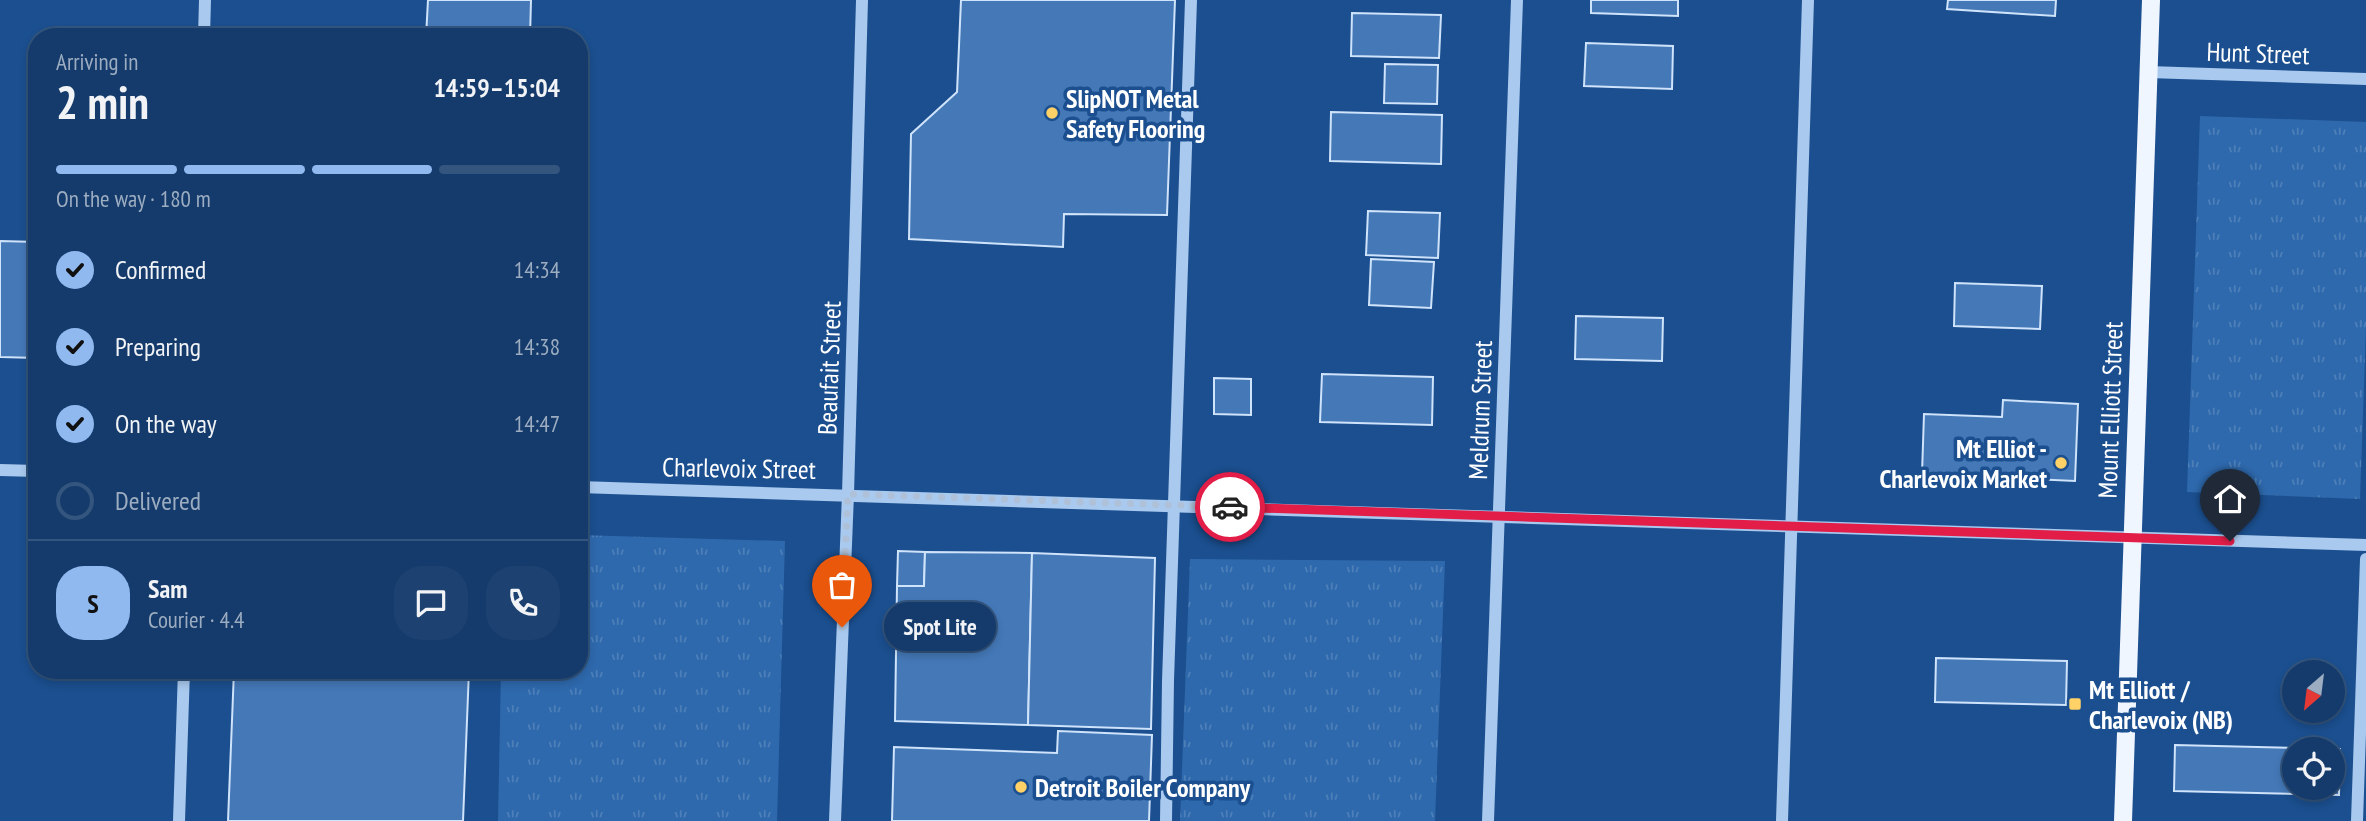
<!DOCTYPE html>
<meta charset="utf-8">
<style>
:root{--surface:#143b6b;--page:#1d4271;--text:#f1f3f6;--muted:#9dadc1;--line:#33557e;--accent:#90b9f0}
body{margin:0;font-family:"PT Sans Narrow",sans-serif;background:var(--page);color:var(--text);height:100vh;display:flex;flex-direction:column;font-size:26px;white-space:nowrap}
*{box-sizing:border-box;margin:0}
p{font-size:23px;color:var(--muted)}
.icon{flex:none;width:38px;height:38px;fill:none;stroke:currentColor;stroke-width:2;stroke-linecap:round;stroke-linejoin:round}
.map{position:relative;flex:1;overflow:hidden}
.side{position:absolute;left:28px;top:28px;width:560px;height:651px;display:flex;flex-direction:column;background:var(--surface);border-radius:28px;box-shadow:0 4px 10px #0003,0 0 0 2px var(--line)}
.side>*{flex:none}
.needle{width:46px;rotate:208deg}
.fabs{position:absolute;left:2282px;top:660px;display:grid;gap:14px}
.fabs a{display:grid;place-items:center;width:63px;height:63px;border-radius:50%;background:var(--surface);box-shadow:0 4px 10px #0003,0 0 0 2px var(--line);font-size:35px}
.pin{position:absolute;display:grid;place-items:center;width:60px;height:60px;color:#fff;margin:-72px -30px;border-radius:50% 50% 50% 0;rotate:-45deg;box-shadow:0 0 7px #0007}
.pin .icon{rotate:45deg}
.courier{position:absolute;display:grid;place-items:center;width:70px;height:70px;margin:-35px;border:5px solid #e11d48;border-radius:50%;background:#fff;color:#222;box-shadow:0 2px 9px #0007}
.bubble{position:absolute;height:49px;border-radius:24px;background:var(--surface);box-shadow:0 4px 10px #0003,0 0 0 2px var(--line);font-size:23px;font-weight:700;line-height:49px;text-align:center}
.headline em{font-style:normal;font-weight:700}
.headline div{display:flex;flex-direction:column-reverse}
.headline{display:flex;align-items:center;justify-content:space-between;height:119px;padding:0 28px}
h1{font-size:46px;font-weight:700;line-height:52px}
.bar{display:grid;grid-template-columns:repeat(4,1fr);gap:10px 7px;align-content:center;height:84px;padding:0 28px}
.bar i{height:9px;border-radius:5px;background:var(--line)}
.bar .active{background:var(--accent)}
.bar p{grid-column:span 4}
.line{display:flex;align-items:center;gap:18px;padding:0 28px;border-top:2px solid var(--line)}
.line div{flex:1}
.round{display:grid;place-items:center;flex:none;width:74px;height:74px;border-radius:28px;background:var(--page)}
ol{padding:0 28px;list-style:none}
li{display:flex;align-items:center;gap:21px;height:77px}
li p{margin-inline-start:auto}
li .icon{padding:7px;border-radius:50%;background:var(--accent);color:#111;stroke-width:4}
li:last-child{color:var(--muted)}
li i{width:38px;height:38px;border:4px solid var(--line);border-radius:50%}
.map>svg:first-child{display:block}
.grass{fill:url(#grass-tufts)}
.building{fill:#4478b7;stroke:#cfe3fa;stroke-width:2;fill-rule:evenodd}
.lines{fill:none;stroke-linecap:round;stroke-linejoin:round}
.minor{stroke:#a9c9ee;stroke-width:12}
.major{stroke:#f0f6ff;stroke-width:18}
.done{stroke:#afc1d8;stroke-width:7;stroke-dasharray:0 12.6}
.route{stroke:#e11d48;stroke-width:9}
.poi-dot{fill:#ffd166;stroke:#1b4f8f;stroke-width:2.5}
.labels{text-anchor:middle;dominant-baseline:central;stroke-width:7;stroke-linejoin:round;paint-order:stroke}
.street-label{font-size:26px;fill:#fff;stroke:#1b4f8f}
.poi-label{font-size:26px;font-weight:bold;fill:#fff;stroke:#1b4f8f;text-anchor:start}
</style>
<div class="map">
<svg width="2366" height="821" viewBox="0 0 2366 821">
<defs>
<pattern id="grass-tufts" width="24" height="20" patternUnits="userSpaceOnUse" patternTransform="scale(1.75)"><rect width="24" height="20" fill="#2e69ad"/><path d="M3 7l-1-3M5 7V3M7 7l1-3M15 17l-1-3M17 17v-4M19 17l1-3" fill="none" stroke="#4d80b9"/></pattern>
</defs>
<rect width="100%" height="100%" fill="#1b4f8f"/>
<g class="grass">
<polygon points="2200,116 2366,122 2366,328 2360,499 2187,492"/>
<polygon points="579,535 785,541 777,821 498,821 501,670 579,670"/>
<polygon points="1190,559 1445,561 1435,821 1180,821"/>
</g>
<g class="building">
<polygon points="428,0 531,0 530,37 426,37"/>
<polygon points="961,0 1175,0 1167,215 1064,214 1063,247 909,239 911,134 957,92"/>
<polygon points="1591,0 1678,0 1678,16 1591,13"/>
<polygon points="1948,0 2056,0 2055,16 1947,9"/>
<polygon points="1352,13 1441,15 1439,58 1351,56"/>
<polygon points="1586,43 1673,46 1672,89 1584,86"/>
<polygon points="1385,64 1438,65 1437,104 1384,103"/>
<polygon points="1331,112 1442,115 1441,164 1330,161"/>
<polygon points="1368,211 1440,213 1438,258 1366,255"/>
<polygon points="0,241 37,242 37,358 0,357"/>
<polygon points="1371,259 1434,262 1431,308 1369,305"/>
<polygon points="1955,283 2042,286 2040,329 1954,326"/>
<polygon points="1576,316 1663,318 1662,361 1575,359"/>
<polygon points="1322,374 1433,377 1432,425 1320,422"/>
<polygon points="1214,378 1251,379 1251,415 1214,414"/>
<polygon points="2003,400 2078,404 2075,481 1922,474 1924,414 2002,417"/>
<polygon points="898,551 925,552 924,586 897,586"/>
<polygon points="925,552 1032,553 1028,725 895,721 897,586 924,586"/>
<polygon points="1032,553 1155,558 1151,729 1028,725"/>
<polygon points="1936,658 2067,661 2066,705 1935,702"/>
<polygon points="234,670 469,670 463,821 228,821"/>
<polygon points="1058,731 1152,735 1149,821 892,821 894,747 1057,753"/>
<path d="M2175,745L2340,749L2339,795L2174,791ZM2294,749H2333V788H2294Z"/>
</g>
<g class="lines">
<g class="minor">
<polyline points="204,37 205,0"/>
<polyline points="2148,72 2366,79"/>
<polyline points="0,470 37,471"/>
<polyline points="579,487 2366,545"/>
<polyline points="179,821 184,670"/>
<polyline points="835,821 848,494 862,0"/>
<polyline points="1166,821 1168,681 1191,0"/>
<polyline points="1488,821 1517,0"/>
<polyline points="1782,821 1808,0"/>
<polyline points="2357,821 2366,559"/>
</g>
<polyline class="major" points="2123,821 2151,0"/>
</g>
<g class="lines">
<polyline class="done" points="842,627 848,494 1230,507"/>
<polyline class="route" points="1230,507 2230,541"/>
</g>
<g class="poi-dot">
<circle cx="1052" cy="113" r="7"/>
<circle cx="2061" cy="463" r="7"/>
<rect x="2068" y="697" width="14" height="14" rx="3.5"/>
<circle cx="1021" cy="787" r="7"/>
</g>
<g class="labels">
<g class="street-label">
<text transform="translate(2258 53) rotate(2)">Hunt Street</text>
<text transform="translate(829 368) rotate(-88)">Beaufait Street</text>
<text transform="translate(1480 410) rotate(-88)">Meldrum Street</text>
<text transform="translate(2110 410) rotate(-88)">Mount Elliott Street</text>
<text transform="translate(739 468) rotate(1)">Charlevoix Street</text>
</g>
<g class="poi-label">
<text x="1066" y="98">SlipNOT Metal<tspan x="1066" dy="30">Safety Flooring</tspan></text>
<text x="2047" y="448" text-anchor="end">Mt Elliot -<tspan x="2047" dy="30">Charlevoix Market</tspan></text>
<text x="2089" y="689">Mt Elliott /<tspan x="2089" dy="30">Charlevoix (NB)</tspan></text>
<text x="1035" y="787">Detroit Boiler Company</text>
</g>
</g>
</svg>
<div class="fabs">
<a><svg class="needle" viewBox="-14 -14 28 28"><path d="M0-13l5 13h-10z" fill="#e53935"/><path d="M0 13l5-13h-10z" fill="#9dadc1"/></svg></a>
<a><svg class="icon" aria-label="locate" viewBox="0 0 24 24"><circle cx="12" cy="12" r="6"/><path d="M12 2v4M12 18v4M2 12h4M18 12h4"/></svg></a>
</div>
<div class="pin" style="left:842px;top:627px;background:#ea580c"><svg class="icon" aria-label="bag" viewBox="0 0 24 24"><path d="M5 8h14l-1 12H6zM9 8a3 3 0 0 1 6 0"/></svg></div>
<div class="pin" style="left:2230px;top:541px;background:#1f2937"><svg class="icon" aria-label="home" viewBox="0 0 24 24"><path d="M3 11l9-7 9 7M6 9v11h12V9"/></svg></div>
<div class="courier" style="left:1230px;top:507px"><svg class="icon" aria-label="car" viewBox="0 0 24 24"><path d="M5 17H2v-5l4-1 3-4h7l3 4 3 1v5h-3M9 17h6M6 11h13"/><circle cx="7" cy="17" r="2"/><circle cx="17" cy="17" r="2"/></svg></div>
<div class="bubble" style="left:884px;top:602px;width:112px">Spot Lite</div>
<section class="side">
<div class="headline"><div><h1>2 min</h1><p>Arriving in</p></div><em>14:59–15:04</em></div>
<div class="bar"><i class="active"></i><i class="active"></i><i class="active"></i><i></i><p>On the way · 180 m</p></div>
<ol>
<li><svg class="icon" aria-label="check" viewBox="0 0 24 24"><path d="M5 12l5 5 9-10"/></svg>Confirmed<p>14:34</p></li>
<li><svg class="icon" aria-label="check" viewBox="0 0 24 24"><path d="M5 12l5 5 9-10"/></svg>Preparing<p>14:38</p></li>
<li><svg class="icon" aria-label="check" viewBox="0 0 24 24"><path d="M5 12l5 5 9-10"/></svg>On the way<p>14:47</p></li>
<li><i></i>Delivered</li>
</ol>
<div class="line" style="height:126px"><b class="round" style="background:var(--accent);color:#111">S</b><div><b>Sam</b><p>Courier · 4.4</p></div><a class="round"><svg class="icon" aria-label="chat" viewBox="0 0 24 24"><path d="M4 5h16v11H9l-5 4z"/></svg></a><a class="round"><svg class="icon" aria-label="phone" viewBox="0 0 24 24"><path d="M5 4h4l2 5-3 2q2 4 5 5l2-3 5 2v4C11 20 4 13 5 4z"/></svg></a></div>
</section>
</div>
